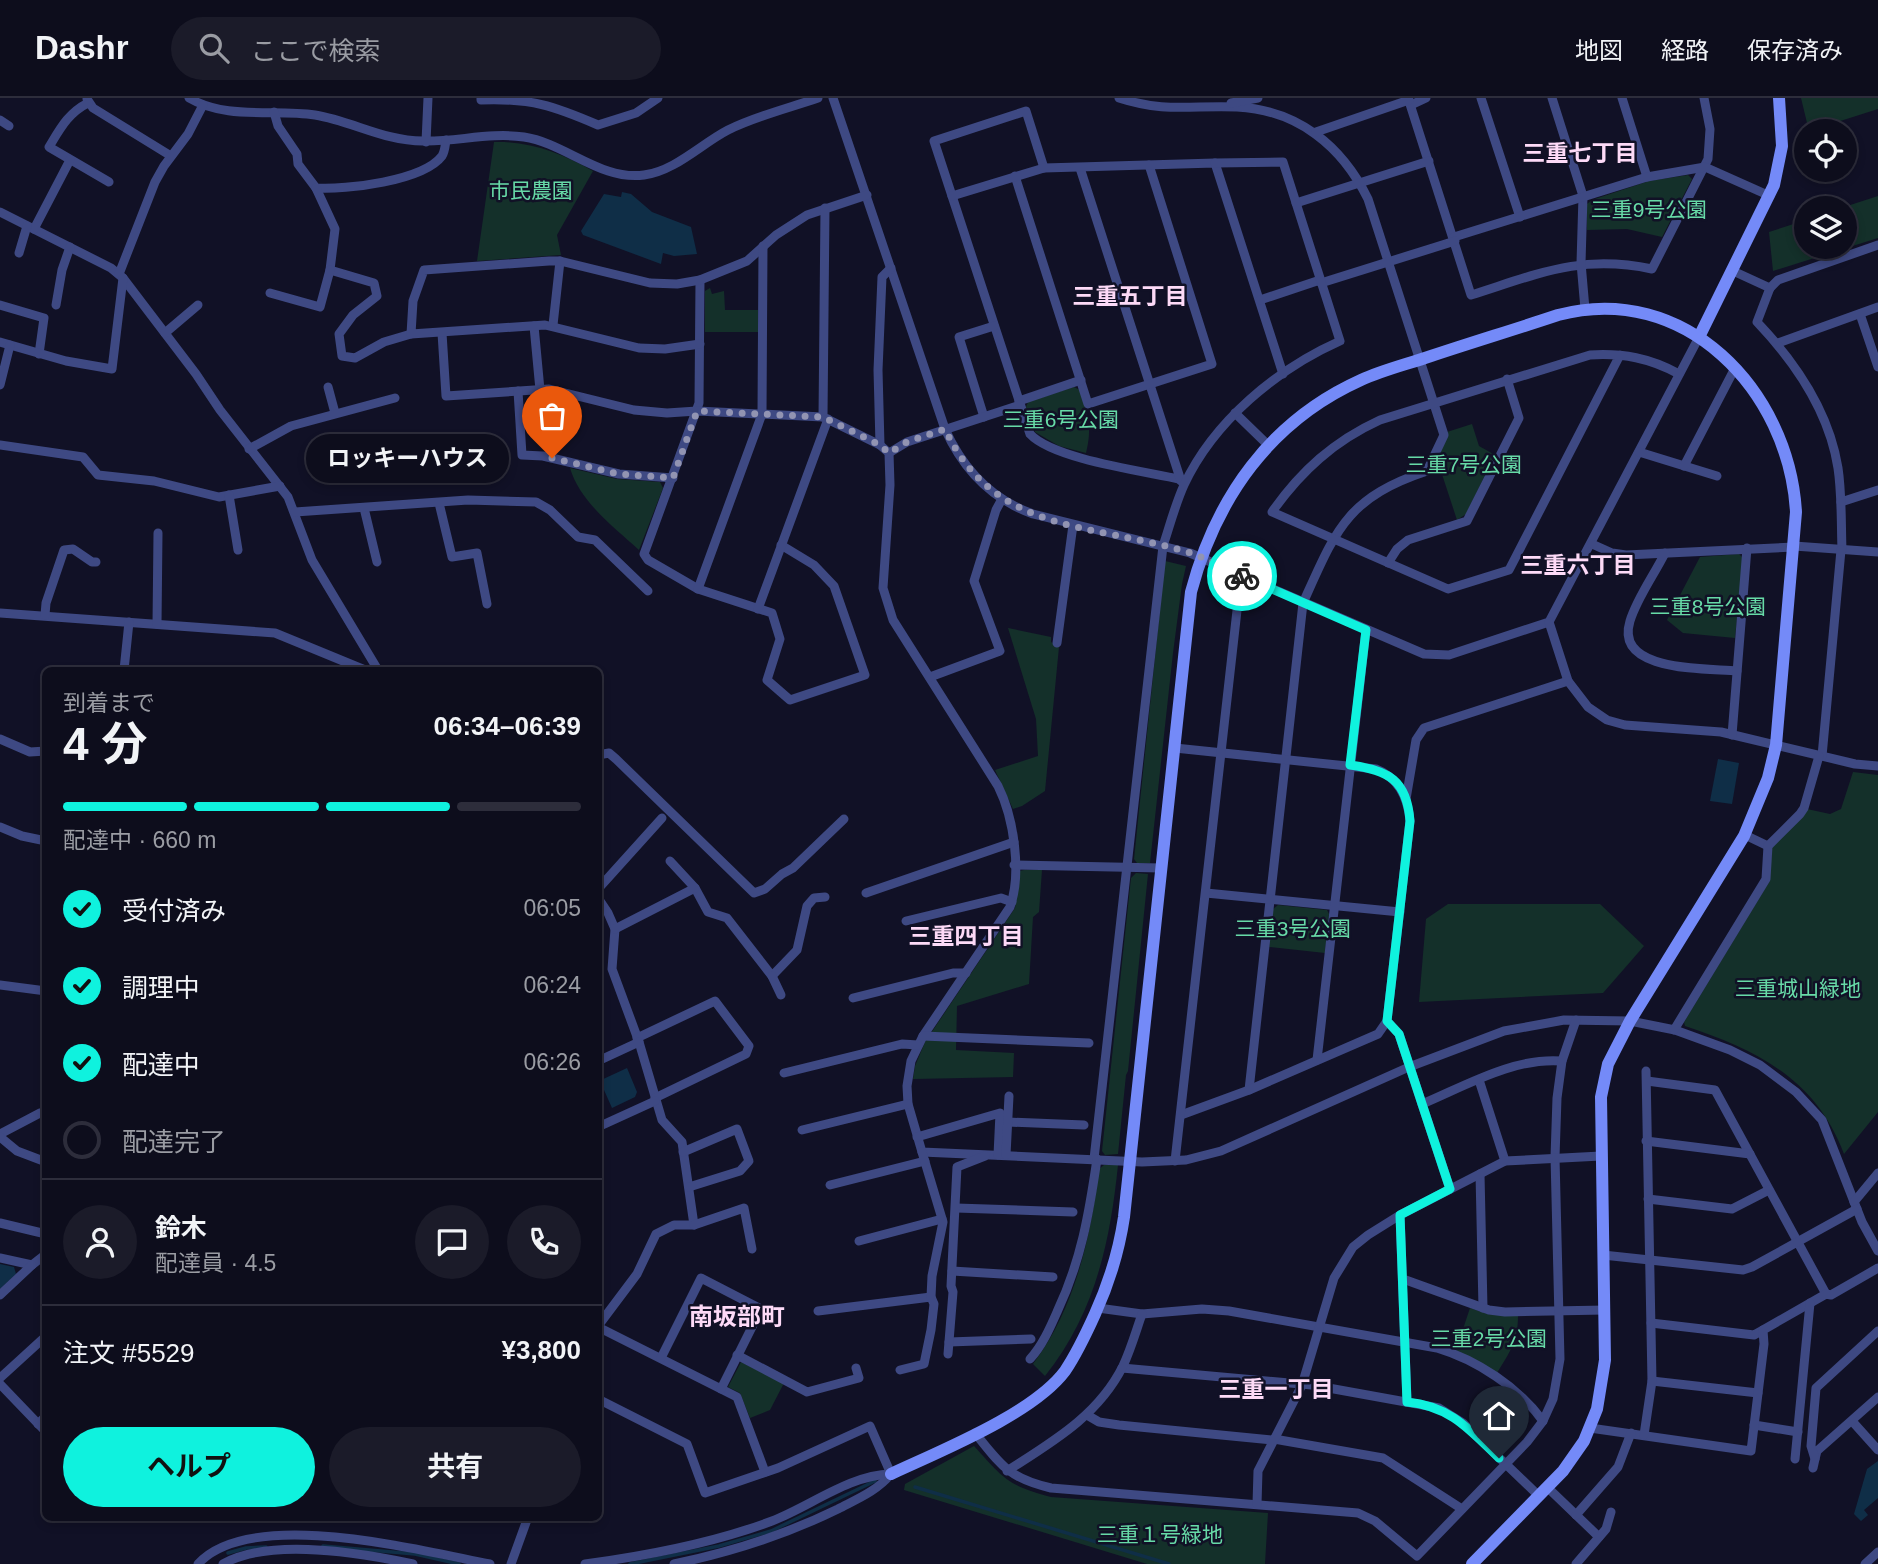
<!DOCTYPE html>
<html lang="ja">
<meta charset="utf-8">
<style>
:root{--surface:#0d0d1c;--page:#1b1b29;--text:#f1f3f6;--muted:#9a9ca3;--line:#2d2d3b;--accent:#0ff2de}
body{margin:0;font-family:Arial,"Noto Sans JP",sans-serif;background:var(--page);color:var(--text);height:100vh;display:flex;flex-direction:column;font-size:26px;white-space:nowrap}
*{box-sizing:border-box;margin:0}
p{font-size:23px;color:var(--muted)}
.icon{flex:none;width:38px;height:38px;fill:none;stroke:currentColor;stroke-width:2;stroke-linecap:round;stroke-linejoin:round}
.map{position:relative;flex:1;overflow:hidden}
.sheet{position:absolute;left:42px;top:569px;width:560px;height:854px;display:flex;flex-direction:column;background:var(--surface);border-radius:10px;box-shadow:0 4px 10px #0003,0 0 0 2px var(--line)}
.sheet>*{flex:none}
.controls{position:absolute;left:1794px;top:21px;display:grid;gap:14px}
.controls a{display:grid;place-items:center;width:63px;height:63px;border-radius:50%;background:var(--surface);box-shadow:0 4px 10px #0003,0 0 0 2px var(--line);font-size:35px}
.pin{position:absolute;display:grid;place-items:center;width:60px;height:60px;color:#fff;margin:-72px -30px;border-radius:50% 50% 50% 0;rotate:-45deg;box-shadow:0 0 7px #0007}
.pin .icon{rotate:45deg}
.courier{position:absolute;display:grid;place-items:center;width:70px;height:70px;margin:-35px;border:5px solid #0ff2de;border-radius:50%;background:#fff;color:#222;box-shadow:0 2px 9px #0007}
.bubble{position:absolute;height:49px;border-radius:24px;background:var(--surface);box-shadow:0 4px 10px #0003,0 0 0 2px var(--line);font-size:23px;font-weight:700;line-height:49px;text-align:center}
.summary em{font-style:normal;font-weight:700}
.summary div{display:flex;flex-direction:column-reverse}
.summary{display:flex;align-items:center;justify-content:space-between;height:119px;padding:0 21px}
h1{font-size:46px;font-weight:700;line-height:52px}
.bar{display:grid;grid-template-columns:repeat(4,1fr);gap:10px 7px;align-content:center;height:84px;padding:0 21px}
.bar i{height:9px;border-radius:5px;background:var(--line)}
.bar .on{background:var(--accent)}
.bar p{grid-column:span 4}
.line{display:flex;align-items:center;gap:18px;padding:0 21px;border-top:2px solid var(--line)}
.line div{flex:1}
.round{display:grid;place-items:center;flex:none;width:74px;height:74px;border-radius:37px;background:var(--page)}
ol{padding:0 21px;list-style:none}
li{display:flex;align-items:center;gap:21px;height:77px}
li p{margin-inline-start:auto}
li .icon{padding:7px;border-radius:50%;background:var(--accent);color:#111;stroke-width:4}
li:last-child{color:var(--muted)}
li i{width:38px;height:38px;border:4px solid var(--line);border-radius:50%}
.button{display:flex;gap:14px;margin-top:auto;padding:14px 21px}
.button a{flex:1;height:80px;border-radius:42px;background:var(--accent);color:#111;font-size:28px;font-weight:700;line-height:80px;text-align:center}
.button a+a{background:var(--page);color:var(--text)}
header{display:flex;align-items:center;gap:42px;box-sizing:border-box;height:98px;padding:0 35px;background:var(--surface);border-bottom:2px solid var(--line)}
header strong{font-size:33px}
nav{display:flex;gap:38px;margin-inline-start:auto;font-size:24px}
.search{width:490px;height:63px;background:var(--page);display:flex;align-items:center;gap:18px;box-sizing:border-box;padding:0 24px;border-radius:38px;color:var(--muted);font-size:26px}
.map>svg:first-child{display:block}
.green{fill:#14302a}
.water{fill:#0f2e47}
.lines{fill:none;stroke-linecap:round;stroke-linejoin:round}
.stream{stroke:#0f2e47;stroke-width:3.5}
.street{stroke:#3e4983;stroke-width:9}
.secondary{stroke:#748af8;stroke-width:12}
.done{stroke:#9294b2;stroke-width:7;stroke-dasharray:0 12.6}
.route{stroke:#0ff2de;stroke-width:9}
.labels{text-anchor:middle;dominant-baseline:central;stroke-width:5;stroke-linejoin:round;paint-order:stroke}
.park-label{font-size:21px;fill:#67daa7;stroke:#111126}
.neighbourhood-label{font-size:23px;font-weight:bold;fill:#fddaf7;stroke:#111126}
.quarter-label{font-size:24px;font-weight:bold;fill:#fddaf7;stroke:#111126}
</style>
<header>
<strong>Dashr</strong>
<div class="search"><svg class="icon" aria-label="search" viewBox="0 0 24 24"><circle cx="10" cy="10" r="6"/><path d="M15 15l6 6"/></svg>ここで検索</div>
<nav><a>地図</a><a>経路</a><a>保存済み</a></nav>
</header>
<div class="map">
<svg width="1878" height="1466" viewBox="0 0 1878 1466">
<rect width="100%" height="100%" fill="#111126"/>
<g class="green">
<polygon points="1801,0 1878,0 1878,11 1809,33"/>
<path d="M494,44C530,43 561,55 593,73L557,137L561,157L477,163Z"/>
<polygon points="1688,77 1692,81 1662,139 1627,131 1587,132 1587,106 1592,102 1649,83"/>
<polygon points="1878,98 1878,140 1773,173 1769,134 1806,122 1806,149 1844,149 1844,110 1841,110"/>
<polygon points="710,190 712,196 724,193 725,212 758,212 758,234 705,234 705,193"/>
<path d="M1074,289L1080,292C1087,318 1093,328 1086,355L1059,348L1035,334L1026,309L1028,304Z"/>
<polygon points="1472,326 1479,348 1495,357 1466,416 1457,422 1437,361 1448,338 1447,334"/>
<path d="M570,370L617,381L660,384L663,390L639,452C614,429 580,404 570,370Z"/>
<polygon points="1739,456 1743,460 1735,540 1683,535 1667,522 1700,459"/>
<polygon points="1165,463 1186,468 1182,486 1173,555 1150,765 1137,765 1134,761"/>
<polygon points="1008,530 1051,539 1051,544 1059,549 1045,693 1022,708 1013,711 995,672 1038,658 1036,621"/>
<path d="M1853,674L1878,677V1014L1844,1056C1816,981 1757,952 1685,928L1684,924L1769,784L1772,749L1807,711L1830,716L1841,711Z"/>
<polygon points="1024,772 1042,772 1039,814 1033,819 1029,886 957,908 956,952 1014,955 1013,979 913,981 915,968 925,944 1015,810 1019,773"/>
<polygon points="1136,775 1148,776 1128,973 1126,977 1118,1056 1105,1057 1102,1053 1131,780"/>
<polygon points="1448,806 1600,806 1644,848 1603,895 1419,904 1426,821"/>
<polygon points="1278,807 1327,812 1329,816 1325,855 1269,849 1273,811"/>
<path d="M1104,1067H1118C1110,1145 1095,1215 1045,1278L1033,1266C1075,1211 1091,1138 1099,1071Z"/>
<path d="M1470,1210L1488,1216L1518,1218C1518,1243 1510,1254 1497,1275L1456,1252Z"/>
<polygon points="741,1264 784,1285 770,1312 750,1320 740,1295 728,1289"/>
<path d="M974,1348C1003,1380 1008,1388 1051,1399L1268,1415L1265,1466H1147L904,1392L905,1386Z"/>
</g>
<g class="water">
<polygon points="622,94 631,96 652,114 691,129 697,156 674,158 663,155 661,166 583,137 581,133 604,96 621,99"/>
<polygon points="1718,661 1739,665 1732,706 1710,703"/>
<polygon points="627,970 637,994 635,999 612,1010 604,992 599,994 599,983"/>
<polygon points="0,1166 14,1169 16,1176 0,1191"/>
<polygon points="1878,1363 1878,1400 1864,1412 1868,1417 1861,1423 1854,1416 1867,1371"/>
</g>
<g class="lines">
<g class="stream">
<polyline points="915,1389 1169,1466"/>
<polyline points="323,1448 415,1456 459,1466"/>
<polyline points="228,1455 246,1450 266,1449"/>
<polyline points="630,1466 719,1448 771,1433 875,1383"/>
</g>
<g class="street">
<path d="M189,0C226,22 274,11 315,17C352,23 384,43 423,43C456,44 490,34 524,39C565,45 601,83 644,77C675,73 701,46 728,32C756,18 789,10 818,0"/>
<path d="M481,0V2C531,0 554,8 598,27L636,15L658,0"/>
<path d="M833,0L945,331C963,371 991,401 1033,416L1190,455L1424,556L1449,557L1549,524L1699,239"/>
<path d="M1119,0C1165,15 1192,7 1237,9C1298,12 1342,48 1368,101L1444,337L1427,373C1346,400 1336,432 1303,505L1249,992"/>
<path d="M1408,0L1471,197C1538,176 1580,156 1652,171L1708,61L1710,31L1704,0"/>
<polyline points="1481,0 1520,119"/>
<polyline points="1552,0 1583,98 1581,165 1585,211"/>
<polyline points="1622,0 1647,79"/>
<polyline points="87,1 93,10 171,58"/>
<path d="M88,5C68,15 60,31 49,49L109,84"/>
<polyline points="1231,5 1258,0"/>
<polyline points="1411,7 1426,0"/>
<path d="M274,14L278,28L297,56L298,66L316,90C346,92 423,83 442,58C445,53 445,48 446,42"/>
<polyline points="0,22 9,28"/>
<polyline points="1316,34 1409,2"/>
<polyline points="426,44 428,0"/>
<path d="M1044,70L1026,13L934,43L1030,336C1053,361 1143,373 1179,381"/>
<polyline points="1080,70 1181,383"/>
<polyline points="1015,78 1088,306 1212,266 1149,67"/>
<polyline points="316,90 335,131 330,172 374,185 377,198 353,217 339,236 342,258 355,260 384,244 411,236"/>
<polyline points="952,98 1044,70 1215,65 1283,276"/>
<polyline points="1296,105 1429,63"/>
<polyline points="0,114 111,170 123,180 196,276 220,312 288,399 312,462 378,572"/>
<polyline points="34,131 70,62"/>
<polyline points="1454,139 1647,79 1705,69 1770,98"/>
<polyline points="19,155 27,128"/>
<polyline points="1733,173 1770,190"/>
<polyline points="119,176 155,84 164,68 188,36 203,7"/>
<polyline points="700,182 699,305 644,456 648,462 698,491 772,515 780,541 767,582 790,602 865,577 834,488 814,467 781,447"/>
<polyline points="1321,185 1455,143"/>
<polyline points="270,195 320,209 330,172"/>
<polyline points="1260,202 1320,182"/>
<polyline points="0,207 44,220 39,256"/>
<polyline points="56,207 62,172 70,149"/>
<polyline points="1860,216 1878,269"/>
<polyline points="553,227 560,163"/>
<polyline points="534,228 540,292"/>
<polyline points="165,235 198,207"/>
<path d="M442,235L446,298L549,291L634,312L667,315L697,313L823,319L880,347L889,355L890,387L883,490L893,522L998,688C1014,720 1022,775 1010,809L923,938L911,963L907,988L908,1006L922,1054L1142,1064L1186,1062L1221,1053L1409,969L1504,933L1564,922L1630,923L1675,932L1730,952L1760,967L1796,994L1822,1022L1862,1124L1878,1153"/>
<polyline points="0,244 66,263 112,271 123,180"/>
<polyline points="1778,245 1878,209"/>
<polyline points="700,246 665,251 639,250 545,227 411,236 413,203 424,172 549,163 560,163 650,185 677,186 700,182 747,163 776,137 807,117 867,97"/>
<path d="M1620,257L1509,472L1448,491L1272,414C1301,373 1334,343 1380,322L1590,257C1623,255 1650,260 1679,276"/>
<polyline points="0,287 10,247"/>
<polyline points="328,289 335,315"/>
<polyline points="518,293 522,357 543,358 619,376 673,380"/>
<polyline points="1019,303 1081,282"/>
<polyline points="1235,315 1268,347"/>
<polyline points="823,319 825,110"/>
<polyline points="984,319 959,239 994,228"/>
<polyline points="0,347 83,359 98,377 154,383 219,399 280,388"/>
<polyline points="880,347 878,272 882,179 891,170"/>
<polyline points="249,351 291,328 395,300"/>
<polyline points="1639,354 1717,378"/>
<polyline points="889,355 907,344 1020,307"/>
<polyline points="1684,368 1735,270"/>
<polyline points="229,397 238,452"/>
<polyline points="1841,404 1878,392"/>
<polyline points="439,405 452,459 477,455 487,506"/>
<polyline points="364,410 377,464"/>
<polyline points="295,414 468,402 536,404 550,412 578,439 595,442 648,493"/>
<polyline points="1592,446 1612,455 1626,457 1794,449"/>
<polyline points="1794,448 1878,454"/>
<path d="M1842,452C1841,425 1842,397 1838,370C1829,313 1796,265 1757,224L1770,190L1778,182L1878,147"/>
<path d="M1665,455C1654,477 1637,500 1630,523C1614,575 1708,570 1737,573"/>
<polyline points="1388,465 1397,451 1408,442 1467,423 1519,320 1507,281"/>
<polyline points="698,491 762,316 763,148"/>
<polyline points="758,511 828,321"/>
<polyline points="0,515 275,535 365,572"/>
<polyline points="45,517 46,505 64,452 73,451 92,464 96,464"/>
<polyline points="1549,524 1568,583 1588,609 1607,622 1625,627 1721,634 1855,666 1878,668"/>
<polyline points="157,526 158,435"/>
<polyline points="1057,545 1073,427"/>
<polyline points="124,572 129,524"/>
<polyline points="930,579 1000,553 974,483 996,412 1002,401"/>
<polyline points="1732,637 1747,450"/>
<polyline points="0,641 30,654 46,653"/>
<path d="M1175,650L1376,671C1399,680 1408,700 1410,723L1387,923L1378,936L1249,992L1181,1017"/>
<polyline points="598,657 609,655 616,661 754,795 765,791 782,776 793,770 844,721"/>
<polyline points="1822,658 1841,452"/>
<polyline points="1406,701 1416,642 1424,630 1568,583"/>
<polyline points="0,729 22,738 46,743"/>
<polyline points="1745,737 1768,748"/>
<polyline points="1014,767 1161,770"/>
<polyline points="695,790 708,814 727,820 772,878 797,852 807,808 814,800 825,799"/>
<polyline points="598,791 662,720"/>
<polyline points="866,795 1014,744"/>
<polyline points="1206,795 1400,814"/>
<polyline points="598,800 608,815 615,831 612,871 639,944 662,1022 682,1044 694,1127 674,1127 656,1136 637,1176 598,1228"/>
<polyline points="906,823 1001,800 1012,804"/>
<polyline points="615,831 695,790 670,763"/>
<polyline points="772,878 781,897"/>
<polyline points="0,887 46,893"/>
<polyline points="853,900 953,875 966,875"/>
<polyline points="1387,923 1399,936 1450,1091"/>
<polyline points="1674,932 1766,781 1768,748 1800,716 1804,710 1819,658"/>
<polyline points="923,938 1089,945"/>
<polyline points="637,940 715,903 749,948 746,956 655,1000"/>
<polyline points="1317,962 1366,532"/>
<polyline points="598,963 639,944"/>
<polyline points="784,975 902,946 918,947"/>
<polyline points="1479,982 1505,1063"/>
<polyline points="1647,983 1715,992 1826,1196"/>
<path d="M1422,1006C1465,988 1514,959 1562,963"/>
<polyline points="1008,1024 1084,1027"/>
<polyline points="598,1029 655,1003"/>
<polyline points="802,1032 908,1006"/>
<polyline points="0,1036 40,1015 46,1014"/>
<polyline points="0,1039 17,1053 46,1064"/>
<polyline points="917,1039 1000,1015 998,1057"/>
<polyline points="1646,1043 1750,1056"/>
<polyline points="683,1054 737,1031 749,1063 740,1073 689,1089"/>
<polyline points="1006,1057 1009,998"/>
<path d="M1094,1061L1163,448C1170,427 1175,407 1184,387C1214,323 1277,271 1340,243L1283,64L1215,65"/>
<polyline points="1175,1063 1241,477"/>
<polyline points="1480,1076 1483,1210"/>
<polyline points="830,1087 925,1063"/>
<polyline points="1648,1101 1732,1111 1769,1092"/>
<polyline points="1854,1104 1878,1075"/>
<polyline points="956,1110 1073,1114"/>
<polyline points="1400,1117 1407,1304"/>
<polyline points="0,1125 46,1136"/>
<polyline points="694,1127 744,1110 752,1151"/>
<polyline points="859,1143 942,1121"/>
<polyline points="1603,1157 1743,1172 1752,1169 1857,1111"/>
<polyline points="0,1160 32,1167 46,1156"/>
<polyline points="952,1173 1053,1179"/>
<polyline points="1403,1181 1489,1212 1505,1214 1605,1212"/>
<polyline points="0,1197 32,1167"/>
<path d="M1098,1210L1142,1216L1202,1211L1229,1213L1437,1250C1477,1262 1518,1289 1543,1323"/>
<polyline points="818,1213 931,1199"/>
<polyline points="1651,1225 1754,1237 1763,1232"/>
<polyline points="598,1229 737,1299 765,1374"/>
<polyline points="949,1244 1031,1241"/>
<polyline points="948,1256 953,1194 951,1188 957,1069 985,1058"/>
<polyline points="737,1257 807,1294 859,1280 856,1270"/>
<polyline points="661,1260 701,1180 761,1211 721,1291"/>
<path d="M1030,1261C1042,1248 1050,1230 1057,1214C1081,1163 1089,1116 1097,1061"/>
<polyline points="1122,1270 1312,1287 1439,1310 1463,1325 1539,1398"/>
<polyline points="900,1272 924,1266 931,1232 934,1206 931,1199 932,1178 943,1124 922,1054"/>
<polyline points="0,1280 46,1238"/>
<polyline points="1652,1283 1758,1295"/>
<polyline points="0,1286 46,1334"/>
<polyline points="598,1301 687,1346 705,1395 778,1370 870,1328 891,1376"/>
<polyline points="1087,1317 1099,1324 1119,1327 1273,1342"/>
<polyline points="1852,1323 1878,1352"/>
<polyline points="38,1326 46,1318"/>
<polyline points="1754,1327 1798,1334"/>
<polyline points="1590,1330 1751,1353 1764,1246 1763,1232 1826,1196 1831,1197 1878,1170"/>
<path d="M975,1335C1001,1367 1008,1380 1051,1390L1358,1415L1375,1423L1417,1458L1527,1344L1543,1323L1553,1301L1560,1261L1555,1059L1557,1000L1562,963L1576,922"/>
<polyline points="1644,1337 1652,1283 1646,973"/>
<polyline points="1274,1341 1383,1360 1462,1411"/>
<polyline points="1795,1361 1810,1205"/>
<polyline points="1815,1361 1817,1353 1878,1299"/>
<polyline points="1813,1370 1815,1361 1811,1348 1816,1290 1878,1233"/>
<path d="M1007,1373C1052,1344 1098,1318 1123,1268C1131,1251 1136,1233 1142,1216"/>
<polyline points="1547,1389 1599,1439"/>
<polyline points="1257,1406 1258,1373 1302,1287 1334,1180 1353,1149 1368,1137 1400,1117 1505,1063 1601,1058"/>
<polyline points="1576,1417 1618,1369 1631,1335"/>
<path d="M198,1466C250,1408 422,1453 490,1466"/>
<path d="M223,1466C270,1439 361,1455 413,1466"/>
<polyline points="511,1466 528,1419"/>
<path d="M585,1466C645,1458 716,1444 772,1423C811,1408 849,1377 891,1376"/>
<path d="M674,1466C731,1454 785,1437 838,1411C857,1401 877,1393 891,1376"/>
<polyline points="1576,1466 1606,1431 1611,1414"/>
<polyline points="1865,1466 1878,1454"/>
</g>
<g class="secondary">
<polyline points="1699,239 1774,87 1782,48 1779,0"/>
<path d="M891,1376C940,1353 1033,1316 1065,1273C1077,1255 1086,1236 1095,1216C1109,1185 1119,1153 1124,1119L1191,494C1216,400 1270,323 1361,282C1383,272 1408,266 1431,258C1473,244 1516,231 1558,217C1684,183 1789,292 1796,414L1776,647L1768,680L1744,738L1630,923L1608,966L1601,999L1605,1262L1597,1311L1584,1343L1563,1373L1472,1466"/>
</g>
</g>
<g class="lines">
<path class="done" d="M552,360L619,376L673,380L697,313L823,319L880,347L889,355L907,344L945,331C995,437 1091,425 1188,454C1206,460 1224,470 1242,478"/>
<path class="route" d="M1242,478L1366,532L1350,667C1388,672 1407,682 1410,723L1387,923L1399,936L1450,1091L1400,1117L1407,1304C1450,1308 1469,1331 1499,1360"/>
</g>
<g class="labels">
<g class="park-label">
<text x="531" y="92">市民農園</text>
<text x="1649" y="111">三重9号公園</text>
<text x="1061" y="321">三重6号公園</text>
<text x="1464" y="366">三重7号公園</text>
<text x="1708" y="508">三重8号公園</text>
<text x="1293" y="830">三重3号公園</text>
<text x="1798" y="890">三重城山緑地</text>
<text x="1489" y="1240">三重2号公園</text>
<text x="1160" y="1436">三重１号緑地</text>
</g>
<g class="neighbourhood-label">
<text x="1580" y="55">三重七丁目</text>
<text x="1130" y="198">三重五丁目</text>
<text x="1578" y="467">三重六丁目</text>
<text x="966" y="838">三重四丁目</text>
<text x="1276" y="1291">三重一丁目</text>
</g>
<g class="quarter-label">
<text x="737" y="1218">南坂部町</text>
</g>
</g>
</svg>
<div class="controls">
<a><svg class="icon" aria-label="locate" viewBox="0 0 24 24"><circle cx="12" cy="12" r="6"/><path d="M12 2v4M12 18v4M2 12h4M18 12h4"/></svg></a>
<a><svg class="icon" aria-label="layers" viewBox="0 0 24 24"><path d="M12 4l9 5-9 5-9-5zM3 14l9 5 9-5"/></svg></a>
</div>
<div class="pin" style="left:552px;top:360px;background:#ea580c"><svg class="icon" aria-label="bag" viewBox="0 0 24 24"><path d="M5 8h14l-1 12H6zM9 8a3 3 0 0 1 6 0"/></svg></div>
<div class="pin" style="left:1499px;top:1360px;background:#1f2937"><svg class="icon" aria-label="home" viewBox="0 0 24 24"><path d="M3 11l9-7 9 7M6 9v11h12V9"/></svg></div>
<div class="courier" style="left:1242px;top:478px"><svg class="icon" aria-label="bike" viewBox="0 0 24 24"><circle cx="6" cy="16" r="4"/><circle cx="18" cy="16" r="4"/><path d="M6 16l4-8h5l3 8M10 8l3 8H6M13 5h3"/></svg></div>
<div class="bubble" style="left:306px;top:336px;width:203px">ロッキーハウス</div>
<section class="sheet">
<div class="summary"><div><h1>4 分</h1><p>到着まで</p></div><em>06:34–06:39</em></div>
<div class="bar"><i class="on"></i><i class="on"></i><i class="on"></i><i></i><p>配達中 · 660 m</p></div>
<ol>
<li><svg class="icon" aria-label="check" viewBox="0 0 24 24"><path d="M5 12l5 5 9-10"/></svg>受付済み<p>06:05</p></li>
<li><svg class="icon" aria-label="check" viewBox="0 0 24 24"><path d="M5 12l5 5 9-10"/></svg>調理中<p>06:24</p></li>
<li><svg class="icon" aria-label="check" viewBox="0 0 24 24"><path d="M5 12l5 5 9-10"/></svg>配達中<p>06:26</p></li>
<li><i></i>配達完了</li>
</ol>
<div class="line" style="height:126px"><a class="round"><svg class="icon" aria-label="person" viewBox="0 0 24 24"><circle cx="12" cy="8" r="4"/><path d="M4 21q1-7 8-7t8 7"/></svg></a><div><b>鈴木</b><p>配達員 · 4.5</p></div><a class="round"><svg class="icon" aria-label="chat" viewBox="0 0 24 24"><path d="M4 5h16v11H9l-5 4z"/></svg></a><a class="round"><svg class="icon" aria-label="phone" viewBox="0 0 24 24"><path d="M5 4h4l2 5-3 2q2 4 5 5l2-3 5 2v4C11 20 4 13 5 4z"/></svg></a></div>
<div class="line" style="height:91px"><div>注文 #5529</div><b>¥3,800</b></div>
<div class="button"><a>ヘルプ</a><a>共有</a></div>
</section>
</div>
